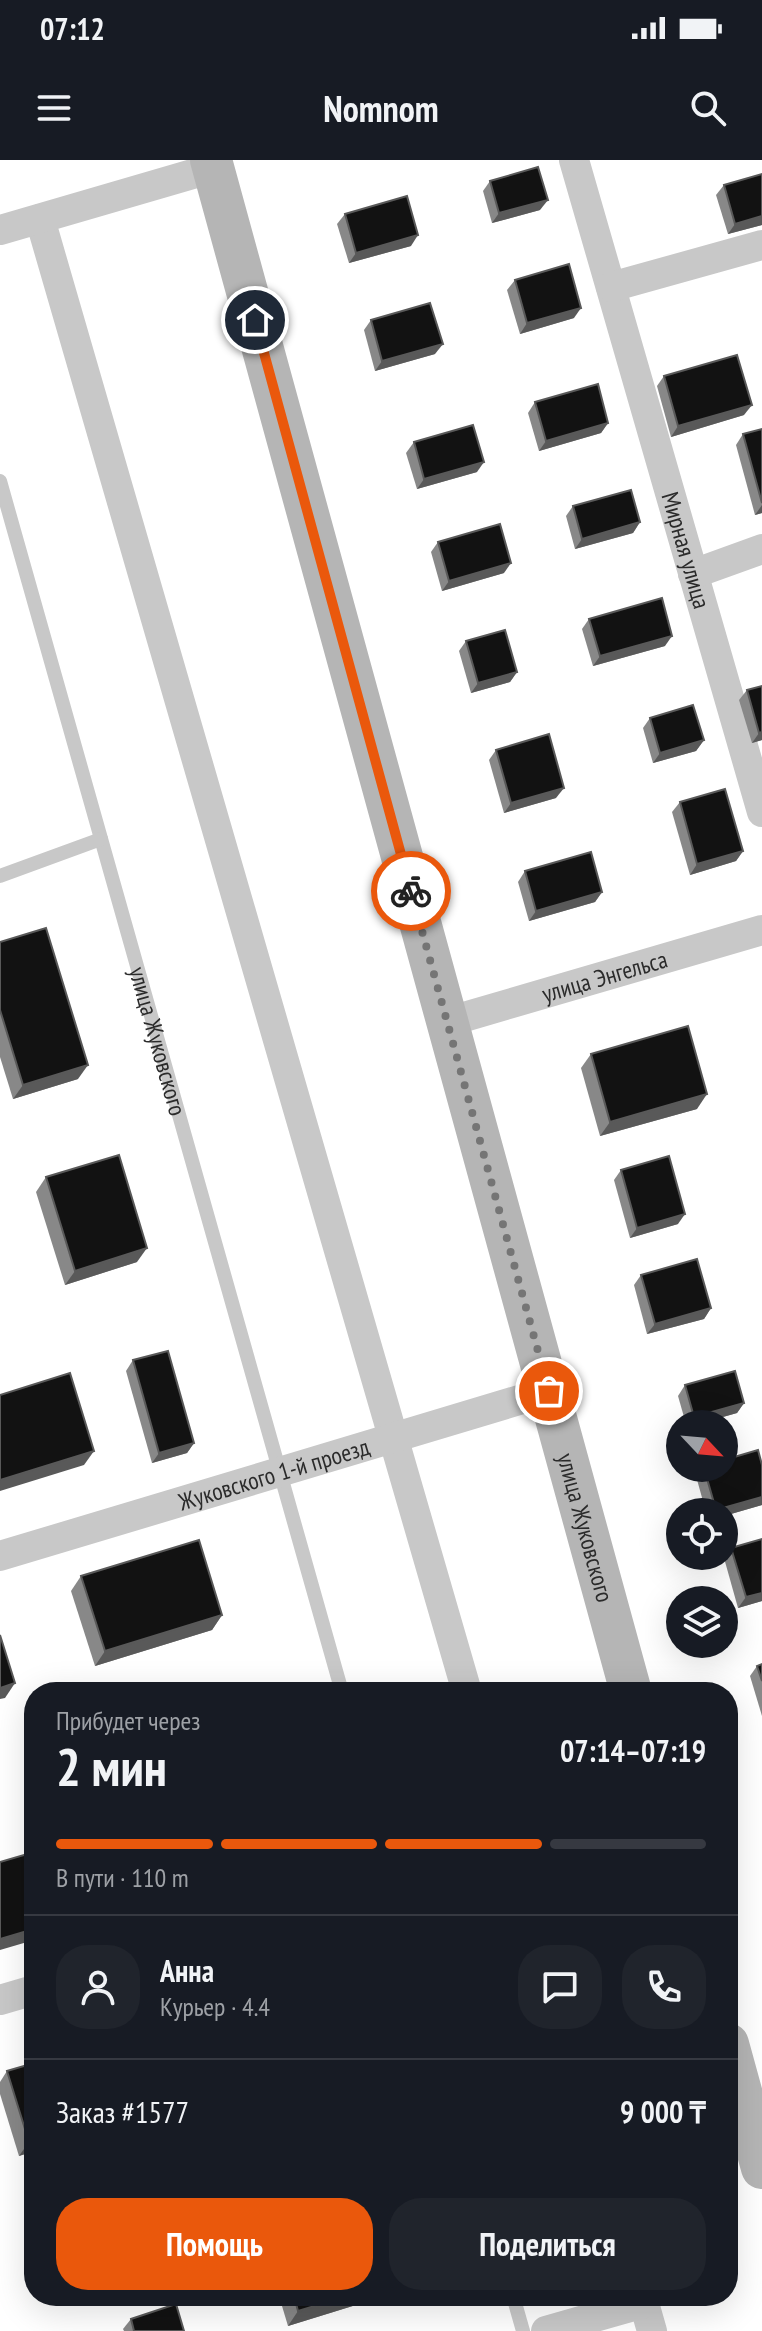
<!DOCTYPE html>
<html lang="ru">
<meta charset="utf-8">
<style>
:root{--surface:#171b24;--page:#20242c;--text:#f1f3f6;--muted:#9ea1a6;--line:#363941;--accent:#ea580c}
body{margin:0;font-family:"PT Sans Narrow",sans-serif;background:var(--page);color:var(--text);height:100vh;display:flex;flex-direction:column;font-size:30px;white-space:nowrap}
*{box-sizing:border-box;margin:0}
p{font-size:26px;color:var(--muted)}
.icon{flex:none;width:44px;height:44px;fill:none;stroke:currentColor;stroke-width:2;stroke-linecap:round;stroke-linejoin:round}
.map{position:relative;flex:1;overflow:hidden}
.panel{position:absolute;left:24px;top:1522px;width:714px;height:624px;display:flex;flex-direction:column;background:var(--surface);border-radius:32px;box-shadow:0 8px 32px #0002}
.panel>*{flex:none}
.needle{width:52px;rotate:116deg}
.controls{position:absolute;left:666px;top:1250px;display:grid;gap:16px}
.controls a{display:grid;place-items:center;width:72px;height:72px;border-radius:50%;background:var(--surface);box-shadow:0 8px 32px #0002;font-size:40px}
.pin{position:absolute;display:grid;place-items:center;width:68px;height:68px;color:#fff;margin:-34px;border:4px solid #fff;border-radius:50%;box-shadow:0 2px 8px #0007}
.courier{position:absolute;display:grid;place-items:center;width:80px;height:80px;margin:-40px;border:6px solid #ea580c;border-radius:50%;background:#fff;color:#222;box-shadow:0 2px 10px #0007}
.summary em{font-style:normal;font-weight:700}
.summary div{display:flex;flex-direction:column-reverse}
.summary{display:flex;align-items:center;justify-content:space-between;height:136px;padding:0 32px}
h1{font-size:52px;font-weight:700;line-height:60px}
.bar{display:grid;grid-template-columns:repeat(4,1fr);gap:12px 8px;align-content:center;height:96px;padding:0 32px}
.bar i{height:10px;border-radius:6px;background:var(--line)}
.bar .on{background:var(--accent)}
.bar p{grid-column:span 4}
.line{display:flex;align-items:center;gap:20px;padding:0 32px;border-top:2px solid var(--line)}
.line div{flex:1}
.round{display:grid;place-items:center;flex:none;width:84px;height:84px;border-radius:32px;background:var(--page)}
.action{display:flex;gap:16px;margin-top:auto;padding:16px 32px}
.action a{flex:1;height:92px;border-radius:32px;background:var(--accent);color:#fff;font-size:32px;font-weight:700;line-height:92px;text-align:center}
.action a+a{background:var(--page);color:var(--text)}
.status{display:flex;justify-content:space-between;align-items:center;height:56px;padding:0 40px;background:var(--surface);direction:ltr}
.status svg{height:22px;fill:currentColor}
header{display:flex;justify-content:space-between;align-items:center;height:104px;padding:0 32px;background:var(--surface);font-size:36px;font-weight:700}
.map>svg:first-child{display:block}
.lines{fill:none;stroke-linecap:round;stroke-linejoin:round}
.lane{stroke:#c8c8c8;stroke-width:14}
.street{stroke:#c8c8c8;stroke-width:30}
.secondary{stroke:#b5b5b5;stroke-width:42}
.wall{fill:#888}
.shaded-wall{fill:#595959}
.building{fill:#121212;stroke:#595959;stroke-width:2}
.done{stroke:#757575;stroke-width:8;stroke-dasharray:0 14.4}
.route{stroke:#ea580c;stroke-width:10}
.labels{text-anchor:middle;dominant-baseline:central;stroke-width:8;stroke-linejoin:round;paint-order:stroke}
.street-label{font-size:24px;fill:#2b2b2b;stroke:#fff}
</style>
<div class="status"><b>07:12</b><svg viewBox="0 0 49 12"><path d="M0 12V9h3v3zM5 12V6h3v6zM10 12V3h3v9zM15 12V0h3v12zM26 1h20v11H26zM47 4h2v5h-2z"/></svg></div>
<header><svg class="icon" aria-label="menu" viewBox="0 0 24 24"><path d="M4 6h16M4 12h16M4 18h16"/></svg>Nomnom<svg class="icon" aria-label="search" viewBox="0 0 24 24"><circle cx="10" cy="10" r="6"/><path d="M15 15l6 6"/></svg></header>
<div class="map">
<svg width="762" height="2171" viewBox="0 0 762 2171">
<rect width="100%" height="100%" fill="#fff"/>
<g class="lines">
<g class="lane">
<path id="s1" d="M0,321L342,1532"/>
<polyline points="0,716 101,679"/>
<polyline points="513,2136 523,2171"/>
</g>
<g class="street">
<path id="s2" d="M574,0L762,652"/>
<polyline points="40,59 467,1532"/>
<polyline points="0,70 213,8"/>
<polyline points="611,127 762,85"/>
<polyline points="693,414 762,389"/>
<path id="s3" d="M447,862L762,770"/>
<path id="s4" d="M0,1396L549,1231"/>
<polyline points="0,1840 34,1830"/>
<polyline points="642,2136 652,2171"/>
<polyline points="546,2171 644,2143"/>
</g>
<g class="secondary">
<path id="s5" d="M211,0L631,1532"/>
<polyline points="728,1884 762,2008"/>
</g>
</g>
<g class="wall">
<polygon points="490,21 540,50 492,63 483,31"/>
<polygon points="724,25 762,65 728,74 716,35"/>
<polygon points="345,54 411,86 349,103 337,64"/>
<polygon points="515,120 574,158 520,174 507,130"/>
<polygon points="371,160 435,194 375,211 364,170"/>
<polygon points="664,216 744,255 671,277 657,226"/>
<polygon points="535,242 608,263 601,273 539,291 528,253"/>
<polygon points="762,269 762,353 755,355 736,285 743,274"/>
<polygon points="414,282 477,312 417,329 406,293"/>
<polygon points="573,346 640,362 633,373 575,389 566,356"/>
<polygon points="438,382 504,413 442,431 431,392"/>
<polygon points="589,459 665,486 593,506 582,469"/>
<polygon points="466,481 517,512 510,522 471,533 459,491"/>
<polygon points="747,530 762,580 752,583 739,540"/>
<polygon points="650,558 704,580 696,591 653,603 643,568"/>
<polygon points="496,590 556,638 504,653 489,600"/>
<polygon points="680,642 743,691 736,701 690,715 672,652"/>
<polygon points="525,711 602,732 595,742 529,761 518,722"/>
<polygon points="0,782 78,919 13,939 0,897"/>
<polygon points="591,894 697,949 600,976 581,908"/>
<polygon points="621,1010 678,1064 630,1078 614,1020"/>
<polygon points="46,1017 137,1102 65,1125 36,1032"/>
<polygon points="641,1115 711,1148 704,1159 647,1174 634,1125"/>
<polygon points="133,1200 194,1283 187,1293 152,1303 126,1211"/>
<polygon points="685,1225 744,1243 737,1253 698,1264 686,1264 678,1236"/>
<polygon points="762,1305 762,1345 724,1356 724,1352 706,1352 696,1316 702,1308 724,1308"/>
<polygon points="762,1379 762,1441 738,1448 724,1398 731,1388"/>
<polygon points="81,1416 222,1455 212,1470 95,1506 71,1431"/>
<polygon points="762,1504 762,1556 750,1516 757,1506"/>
<polygon points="7,1911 34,1991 19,1996 0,1934 0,1922"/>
<polygon points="279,2136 385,2136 288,2166"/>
<polygon points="131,2159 184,2171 124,2171 123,2169"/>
</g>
<g class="shaded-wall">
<polygon points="548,40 540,50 492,63 499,53"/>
<polygon points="762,56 762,65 728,74 735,64"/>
<polygon points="418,75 411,86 349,103 356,93"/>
<polygon points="581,148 574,158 520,174 527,163"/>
<polygon points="443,184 435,194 375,211 382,201"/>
<polygon points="752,245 744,255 671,277 678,266"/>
<polygon points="608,263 601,273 539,291 546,281"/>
<polygon points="484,302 477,312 417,329 424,319"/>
<polygon points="762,345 762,353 755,355"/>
<polygon points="640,362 633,373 575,389 582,379"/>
<polygon points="511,403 504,413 442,431 449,421"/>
<polygon points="672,476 665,486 593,506 600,496"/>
<polygon points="517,512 510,522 471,533 478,523"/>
<polygon points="762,572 762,580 752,583 759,573"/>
<polygon points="704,580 696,591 653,603 660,593"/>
<polygon points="564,628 556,638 504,653 511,643"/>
<polygon points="743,691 736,701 690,715 697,704"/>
<polygon points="602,732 595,742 529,761 536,751"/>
<polygon points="88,905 78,919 13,939 23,925"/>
<polygon points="707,934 697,949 600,976 610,962"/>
<polygon points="685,1054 678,1064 630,1078 637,1068"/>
<polygon points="147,1088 137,1102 65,1125 75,1111"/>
<polygon points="711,1148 704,1159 647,1174 655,1164"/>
<polygon points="744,1243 737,1253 698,1264 689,1264 694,1257"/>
<polygon points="194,1283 187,1293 152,1303 159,1293"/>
<polygon points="94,1291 84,1305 0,1331 0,1320"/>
<polygon points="762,1337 762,1345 724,1356 724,1352 714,1352 716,1350"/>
<polygon points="762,1433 762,1441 738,1448 746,1437"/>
<polygon points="222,1455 212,1470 95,1506 105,1491"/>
<polygon points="15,1523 5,1538 0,1539 0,1528"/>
<polygon points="34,1769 34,1780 0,1790 0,1779"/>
<polygon points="34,1980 34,1991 19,1996 29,1982"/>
<polygon points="348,2136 385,2136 288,2166 298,2151"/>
</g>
<g class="building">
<polygon points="538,7 548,40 499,53 490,21"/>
<polygon points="762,14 762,56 735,64 724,25"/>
<polygon points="407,36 418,75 356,93 345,54"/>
<polygon points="569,104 581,148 527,163 515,120"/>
<polygon points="430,143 443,184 382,201 371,160"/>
<polygon points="737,195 752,245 678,266 664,216"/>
<polygon points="598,224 608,263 546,281 535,242"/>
<polygon points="473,265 484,302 424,319 414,282"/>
<polygon points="762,269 762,343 743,274"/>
<polygon points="631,330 640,362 582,379 573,346"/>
<polygon points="500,364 511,403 449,421 438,382"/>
<polygon points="662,438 672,476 600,496 589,459"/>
<polygon points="505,470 517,512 478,523 466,481"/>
<polygon points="762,526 762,572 759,573 747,530"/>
<polygon points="693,545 704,580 660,593 650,558"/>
<polygon points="549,574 564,628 511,643 496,590"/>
<polygon points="725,629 743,691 697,704 680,642"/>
<polygon points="591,692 602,732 536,751 525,711"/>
<polygon points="46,768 88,905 23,925 0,850 0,782"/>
<polygon points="688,866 707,934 610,962 591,894"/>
<polygon points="119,995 147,1088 75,1111 46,1017"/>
<polygon points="669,996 685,1054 637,1068 621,1010"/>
<polygon points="697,1099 711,1148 655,1164 641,1115"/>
<polygon points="168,1191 194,1283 159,1293 133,1200"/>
<polygon points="735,1211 744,1243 694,1257 685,1225"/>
<polygon points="70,1213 94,1291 0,1320 0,1235"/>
<polygon points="758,1290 762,1305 762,1337 716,1350 704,1308 724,1308 724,1300"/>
<polygon points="762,1379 762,1433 746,1437 731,1388"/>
<polygon points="199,1380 222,1455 105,1491 81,1416"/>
<polygon points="0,1475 15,1523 0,1528"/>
<polygon points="762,1504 762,1521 757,1506"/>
<polygon points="34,1692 34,1769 0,1779 0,1702"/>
<polygon points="34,1903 34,1980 29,1982 7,1911"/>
<polygon points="294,2136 348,2136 298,2151"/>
<polygon points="176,2144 184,2171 134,2171 131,2159"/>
</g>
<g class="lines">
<polyline class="done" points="411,731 549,1231"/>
<polyline class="route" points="255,160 411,731"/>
</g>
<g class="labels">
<g class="street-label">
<text stroke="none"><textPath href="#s2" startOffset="406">Мирная улица</textPath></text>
<text stroke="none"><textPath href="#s3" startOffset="164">улица Энгельса</textPath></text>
<text stroke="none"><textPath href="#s1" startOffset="582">улица Жуковского</textPath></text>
<text stroke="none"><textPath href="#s4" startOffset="286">Жуковского 1-й проезд</textPath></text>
<text stroke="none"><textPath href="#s5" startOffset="1418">улица Жуковского</textPath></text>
</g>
</g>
</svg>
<div class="controls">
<a><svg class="needle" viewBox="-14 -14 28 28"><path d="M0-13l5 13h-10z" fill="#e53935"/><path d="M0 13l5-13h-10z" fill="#9ea1a6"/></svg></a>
<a><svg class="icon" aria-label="locate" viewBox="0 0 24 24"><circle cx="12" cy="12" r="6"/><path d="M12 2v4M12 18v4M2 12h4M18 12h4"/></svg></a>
<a><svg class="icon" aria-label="layers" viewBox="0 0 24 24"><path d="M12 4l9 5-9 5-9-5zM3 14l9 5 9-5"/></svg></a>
</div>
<div class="pin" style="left:549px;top:1231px;background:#ea580c"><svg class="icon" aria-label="bag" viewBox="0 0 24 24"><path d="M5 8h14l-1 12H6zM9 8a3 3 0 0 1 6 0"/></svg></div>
<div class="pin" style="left:255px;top:160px;background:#1f2937"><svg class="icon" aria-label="home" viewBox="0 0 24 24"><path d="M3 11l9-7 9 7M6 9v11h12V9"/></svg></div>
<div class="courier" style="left:411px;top:731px"><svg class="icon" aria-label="bike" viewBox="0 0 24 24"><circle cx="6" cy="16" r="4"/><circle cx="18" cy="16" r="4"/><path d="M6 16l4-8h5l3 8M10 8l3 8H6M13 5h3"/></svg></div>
<section class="panel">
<div class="summary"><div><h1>2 мин</h1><p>Прибудет через</p></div><em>07:14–07:19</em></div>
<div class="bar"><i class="on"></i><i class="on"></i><i class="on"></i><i></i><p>В пути · 110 m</p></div>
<div class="line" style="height:144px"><a class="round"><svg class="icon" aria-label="person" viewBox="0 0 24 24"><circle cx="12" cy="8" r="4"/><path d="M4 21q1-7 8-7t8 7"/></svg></a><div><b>Анна</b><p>Курьер · 4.4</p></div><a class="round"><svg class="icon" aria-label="chat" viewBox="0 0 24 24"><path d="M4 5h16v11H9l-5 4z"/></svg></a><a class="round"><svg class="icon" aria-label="phone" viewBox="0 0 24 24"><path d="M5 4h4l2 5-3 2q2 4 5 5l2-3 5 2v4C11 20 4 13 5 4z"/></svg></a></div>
<div class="line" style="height:104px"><div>Заказ #1577</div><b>9 000 ₸</b></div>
<div class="action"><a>Помощь</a><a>Поделиться</a></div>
</section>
</div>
